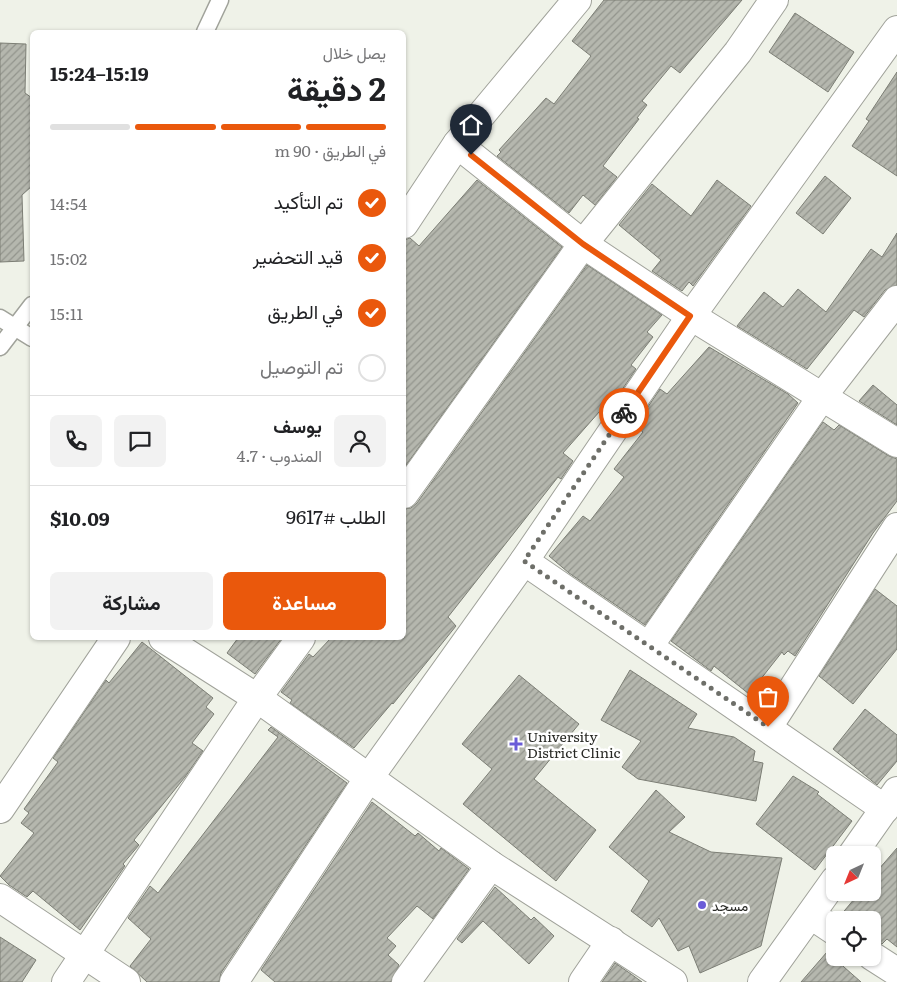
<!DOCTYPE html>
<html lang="ar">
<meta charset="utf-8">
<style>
:root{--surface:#fff;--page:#f2f2f2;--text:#202124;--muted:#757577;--line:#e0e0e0;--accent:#ea580c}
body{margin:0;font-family:Literata,Vazirmatn,serif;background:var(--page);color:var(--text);direction:rtl;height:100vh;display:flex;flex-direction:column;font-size:19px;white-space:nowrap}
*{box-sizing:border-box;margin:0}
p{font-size:16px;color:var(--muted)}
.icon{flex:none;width:28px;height:28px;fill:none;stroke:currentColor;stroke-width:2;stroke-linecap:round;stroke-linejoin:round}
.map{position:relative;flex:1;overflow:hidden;direction:ltr}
.sheet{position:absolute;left:30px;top:30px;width:376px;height:610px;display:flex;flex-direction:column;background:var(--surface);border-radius:8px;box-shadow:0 1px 4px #0004;direction:rtl}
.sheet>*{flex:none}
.needle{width:32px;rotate:223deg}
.fabs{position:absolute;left:826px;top:846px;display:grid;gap:10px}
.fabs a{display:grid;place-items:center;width:55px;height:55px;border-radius:8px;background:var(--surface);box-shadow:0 1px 4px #0004;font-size:25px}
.pin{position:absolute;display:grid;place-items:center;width:42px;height:42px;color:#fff;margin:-51px -21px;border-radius:50% 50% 50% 0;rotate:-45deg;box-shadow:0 0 5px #0007}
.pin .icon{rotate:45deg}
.courier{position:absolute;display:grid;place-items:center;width:50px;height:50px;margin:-25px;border:4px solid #ea580c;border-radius:50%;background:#fff;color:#222;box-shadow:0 1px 6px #0007}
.head em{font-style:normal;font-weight:700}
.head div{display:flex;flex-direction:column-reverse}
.head{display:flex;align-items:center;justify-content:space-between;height:85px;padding:0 20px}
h1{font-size:32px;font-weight:700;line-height:38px}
.bar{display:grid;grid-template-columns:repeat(4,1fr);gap:8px 5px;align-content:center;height:60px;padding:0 20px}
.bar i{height:6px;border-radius:4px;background:var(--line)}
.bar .selected{background:var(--accent)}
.bar p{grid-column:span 4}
.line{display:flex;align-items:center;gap:12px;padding:0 20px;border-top:1px solid var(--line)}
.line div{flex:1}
.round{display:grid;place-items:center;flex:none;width:52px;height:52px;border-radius:8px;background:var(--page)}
ol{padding:0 20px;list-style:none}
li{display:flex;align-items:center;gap:15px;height:55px}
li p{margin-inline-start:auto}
li .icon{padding:5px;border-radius:50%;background:var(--accent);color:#fff;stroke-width:4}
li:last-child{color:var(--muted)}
li i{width:28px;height:28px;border:2px solid var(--line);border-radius:50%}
.cta{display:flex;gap:10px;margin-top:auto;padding:10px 20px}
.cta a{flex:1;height:58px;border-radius:8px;background:var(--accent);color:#fff;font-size:20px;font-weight:700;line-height:58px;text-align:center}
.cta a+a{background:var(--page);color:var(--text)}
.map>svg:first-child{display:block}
.building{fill:url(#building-hatch);stroke:#7c7e75}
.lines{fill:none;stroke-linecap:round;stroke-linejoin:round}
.service-casing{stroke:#a0a29a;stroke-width:19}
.minor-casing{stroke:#a0a29a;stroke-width:30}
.service{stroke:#fff;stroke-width:16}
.minor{stroke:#fff;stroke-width:28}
.done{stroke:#6e6f69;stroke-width:5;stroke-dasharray:0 9}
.route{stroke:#ea580c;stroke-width:6}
.poi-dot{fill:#6b5dd7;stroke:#fff;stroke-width:2}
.labels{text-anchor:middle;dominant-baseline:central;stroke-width:5;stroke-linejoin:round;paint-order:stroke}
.poi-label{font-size:14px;fill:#282925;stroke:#fff;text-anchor:start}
</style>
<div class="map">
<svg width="897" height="982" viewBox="0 0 897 982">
<defs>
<pattern id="building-hatch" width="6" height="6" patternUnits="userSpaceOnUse" patternTransform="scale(1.25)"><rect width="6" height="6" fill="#b5b7ae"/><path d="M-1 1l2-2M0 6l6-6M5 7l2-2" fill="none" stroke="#93958d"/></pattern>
</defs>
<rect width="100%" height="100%" fill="#eff2e8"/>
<g class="building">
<polygon points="604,0 742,0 680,73 671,66 642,101 647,105 637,118 639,119 603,166 617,177 595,205 583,195 569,213 497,156 501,152 499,150 546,98 554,104 591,56 572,41"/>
<polygon points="795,13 854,52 828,92 769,52"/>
<polygon points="0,43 26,44 25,93 32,98 32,186 22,195 24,261 0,262"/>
<polygon points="897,72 897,176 852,146 869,121 866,119"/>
<polygon points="825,176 851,198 823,234 796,213"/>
<polygon points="477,180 562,247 404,468 404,240 410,238 419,246"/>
<polygon points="717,180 751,206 693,286 689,282 682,291 652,271 661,260 619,225 652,184 691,216"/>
<polygon points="897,233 897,285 885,290 864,317 854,310 807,369 737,326 764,292 783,307 798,289 826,312 871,249 882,257"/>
<polygon points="587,265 662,315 647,332 653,337 631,365 636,369 611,406 607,403 563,453 573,461 561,479 558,477 448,617 456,626 393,704 392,703 354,748 290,703 292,700 281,692 309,654 313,657 331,638 404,638 404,509 411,508 417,503"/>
<polygon points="709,347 788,394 798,403 645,625 569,573 549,556 583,516 590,521 624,477 614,469 643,432 635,426 660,389 667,394"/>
<polygon points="873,385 897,405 897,425 859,401"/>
<polygon points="823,422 834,430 839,425 889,456 897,459 897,501 873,533 795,656 788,651 784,655 782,652 749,694 714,666 711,671 671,641"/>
<polygon points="875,589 897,606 897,649 853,704 819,676"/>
<polygon points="238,638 282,638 255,674 227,653"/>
<polygon points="142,642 213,698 206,707 214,714 192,743 203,751 185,777 134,840 139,845 123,864 125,866 80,930 33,891 27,897 9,885 0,876 34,833 21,823 29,813 24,809 58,762 53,758 106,680 109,683"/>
<polygon points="630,670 697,714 688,728 734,737 755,751 753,761 763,763 756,801 638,779 622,767 641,741 601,720"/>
<polygon points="519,675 579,724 534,779 596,830 556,881 463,804 492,769 462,744"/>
<polygon points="865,709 897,735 897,761 877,785 833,749"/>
<polygon points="271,727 347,783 221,973 219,982 147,982 130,966 151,939 128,918 150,886 158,893 278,737 268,730"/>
<polygon points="793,776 819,792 817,794 852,821 815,870 756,824"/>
<polygon points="656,790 685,817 669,832 711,852 782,858 761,946 700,973 689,946 678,951 659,918 652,927 631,911 649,881 609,847"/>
<polygon points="372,802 415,836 418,833 439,851 441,848 469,869 433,919 417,906 387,938 396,946 388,955 399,965 391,982 275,982 261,970"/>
<polygon points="897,848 897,947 887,939 882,944 872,940 872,920 846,920 840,916 860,892 872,892 872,877"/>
<polygon points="495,887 531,920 534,917 554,936 529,964 483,921 462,943 457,939"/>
<polygon points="0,937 36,960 22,982 0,982"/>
<polygon points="827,952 861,982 801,982"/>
<polygon points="615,963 631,974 642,982 602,982"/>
</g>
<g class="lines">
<defs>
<g id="service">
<polyline points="205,32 220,0"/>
<polyline points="0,318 32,338"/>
<polyline points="0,347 32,305"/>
</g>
<g id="minor">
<polyline points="457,144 583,244 691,316 897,443"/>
<polyline points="404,224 457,144 577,0"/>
<polyline points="404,494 583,244 738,52 774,0"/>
<polyline points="524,561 885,809"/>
<polyline points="163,638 257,698 491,865 673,982"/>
<polyline points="649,646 821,398 897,300"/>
<polyline points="768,727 897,527"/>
<polyline points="0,809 116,638"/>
<polyline points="852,855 897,791"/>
<polyline points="0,898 126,982"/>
<polyline points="811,915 835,931"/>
<polyline points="872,956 897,972"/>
<polyline points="66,982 257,698 301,638"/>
<polyline points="234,982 368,779 524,561 691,316 897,30"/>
<polyline points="406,982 491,865"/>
<polyline points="583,982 611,941"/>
<polyline points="762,982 835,880"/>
</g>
</defs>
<use href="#service" class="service-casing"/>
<use href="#minor" class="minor-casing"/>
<use href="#service" class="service"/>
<use href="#minor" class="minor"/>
</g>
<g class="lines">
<polyline class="done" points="624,413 524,561 768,727"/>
<polyline class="route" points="471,155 583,244 690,316 624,413"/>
</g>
<g class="poi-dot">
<path d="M513.5 736.5h5v5h5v5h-5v5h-5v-5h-5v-5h5z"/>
<circle cx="702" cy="905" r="5"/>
</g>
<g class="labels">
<g class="poi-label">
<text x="527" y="736">University<tspan x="527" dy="16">District Clinic</tspan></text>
<text x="712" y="905">مسجد</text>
</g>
</g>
</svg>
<div class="fabs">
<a><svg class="needle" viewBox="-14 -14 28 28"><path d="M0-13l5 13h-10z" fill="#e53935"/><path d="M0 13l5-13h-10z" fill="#757577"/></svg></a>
<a><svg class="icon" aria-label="locate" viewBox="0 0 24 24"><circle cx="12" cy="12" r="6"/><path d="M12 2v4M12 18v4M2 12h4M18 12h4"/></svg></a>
</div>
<div class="pin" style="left:768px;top:727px;background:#ea580c"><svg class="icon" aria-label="bag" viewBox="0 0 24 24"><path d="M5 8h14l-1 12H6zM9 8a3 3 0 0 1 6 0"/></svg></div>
<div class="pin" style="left:471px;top:155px;background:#1f2937"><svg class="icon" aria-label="home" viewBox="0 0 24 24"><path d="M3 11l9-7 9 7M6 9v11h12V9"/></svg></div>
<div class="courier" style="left:624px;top:413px"><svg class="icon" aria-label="bike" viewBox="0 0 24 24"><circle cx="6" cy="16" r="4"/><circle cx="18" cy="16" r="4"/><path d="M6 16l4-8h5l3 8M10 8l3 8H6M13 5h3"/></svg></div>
<section class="sheet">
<div class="head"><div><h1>2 دقيقة</h1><p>يصل خلال</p></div><em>15:19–15:24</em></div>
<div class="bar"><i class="selected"></i><i class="selected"></i><i class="selected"></i><i></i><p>في الطريق · 90 m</p></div>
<ol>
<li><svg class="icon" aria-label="check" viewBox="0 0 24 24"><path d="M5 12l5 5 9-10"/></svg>تم التأكيد<p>14:54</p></li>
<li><svg class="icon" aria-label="check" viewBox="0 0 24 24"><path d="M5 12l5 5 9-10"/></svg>قيد التحضير<p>15:02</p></li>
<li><svg class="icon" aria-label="check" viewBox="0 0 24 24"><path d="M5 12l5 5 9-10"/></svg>في الطريق<p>15:11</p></li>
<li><i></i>تم التوصيل</li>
</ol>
<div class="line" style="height:90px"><a class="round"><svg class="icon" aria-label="person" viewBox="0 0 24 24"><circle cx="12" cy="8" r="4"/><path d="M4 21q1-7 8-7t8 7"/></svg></a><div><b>يوسف</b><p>المندوب · 4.7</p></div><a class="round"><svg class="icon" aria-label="chat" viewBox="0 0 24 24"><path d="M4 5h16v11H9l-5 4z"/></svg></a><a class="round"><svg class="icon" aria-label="phone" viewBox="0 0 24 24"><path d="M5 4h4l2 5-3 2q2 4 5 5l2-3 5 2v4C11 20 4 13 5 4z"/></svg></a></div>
<div class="line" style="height:65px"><div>الطلب #9617</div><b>$10.09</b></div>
<div class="cta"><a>مساعدة</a><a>مشاركة</a></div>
</section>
</div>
